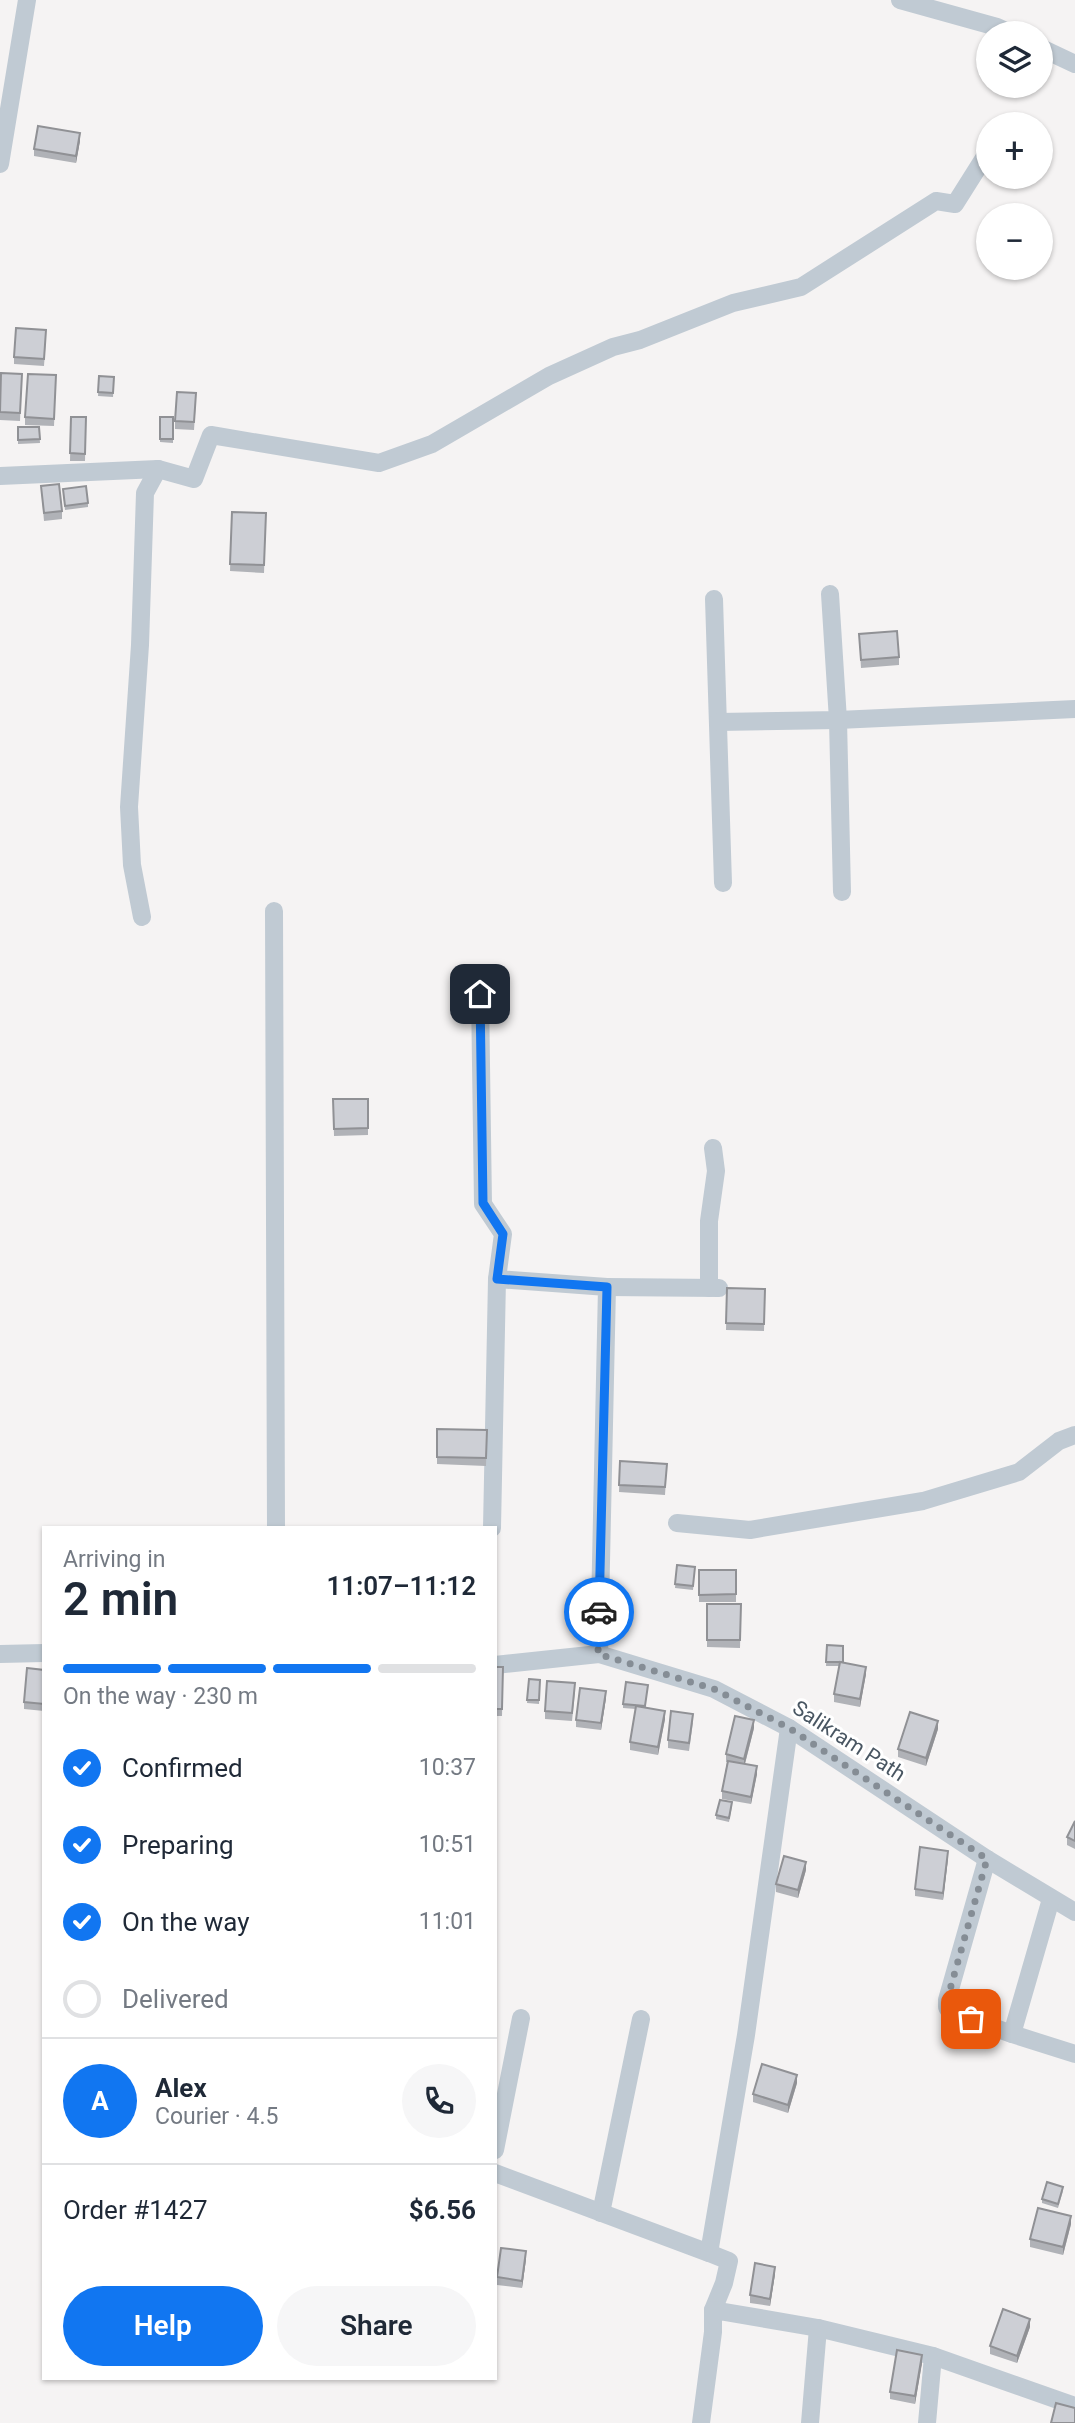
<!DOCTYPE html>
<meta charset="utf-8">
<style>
:root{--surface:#fff;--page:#f6f6f7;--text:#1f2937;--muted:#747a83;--line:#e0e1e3;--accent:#1176f1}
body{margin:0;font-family:Roboto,sans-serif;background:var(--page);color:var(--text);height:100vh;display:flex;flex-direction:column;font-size:26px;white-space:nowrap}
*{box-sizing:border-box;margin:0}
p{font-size:23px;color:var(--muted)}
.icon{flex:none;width:38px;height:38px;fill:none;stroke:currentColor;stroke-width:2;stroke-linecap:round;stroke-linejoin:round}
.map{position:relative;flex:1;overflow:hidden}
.side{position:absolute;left:42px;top:1526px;width:455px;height:854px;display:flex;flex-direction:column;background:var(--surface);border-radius:0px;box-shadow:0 2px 5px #0004}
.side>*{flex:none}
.tools{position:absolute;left:976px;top:21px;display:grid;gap:14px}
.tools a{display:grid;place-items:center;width:77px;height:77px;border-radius:50%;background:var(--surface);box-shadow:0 2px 5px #0004;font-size:35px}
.pin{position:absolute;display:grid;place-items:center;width:60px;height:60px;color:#fff;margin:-30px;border-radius:14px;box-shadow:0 4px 10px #0006}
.courier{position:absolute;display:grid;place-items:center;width:70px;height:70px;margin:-35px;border:5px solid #1176f1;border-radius:50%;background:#fff;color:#222;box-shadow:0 2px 9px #0007}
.headline em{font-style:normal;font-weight:600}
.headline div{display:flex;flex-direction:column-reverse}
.headline{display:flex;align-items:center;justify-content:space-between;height:119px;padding:0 21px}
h1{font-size:46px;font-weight:600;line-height:52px}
.bar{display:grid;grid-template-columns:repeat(4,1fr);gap:10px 7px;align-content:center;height:84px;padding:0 21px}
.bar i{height:9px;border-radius:5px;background:var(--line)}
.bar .on{background:var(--accent)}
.bar p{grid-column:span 4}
.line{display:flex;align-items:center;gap:18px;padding:0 21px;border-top:2px solid var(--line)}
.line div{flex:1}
.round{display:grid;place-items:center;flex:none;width:74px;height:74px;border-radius:37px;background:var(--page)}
ol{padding:0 21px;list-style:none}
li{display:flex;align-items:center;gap:21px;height:77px}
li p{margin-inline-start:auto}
li .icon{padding:7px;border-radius:50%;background:var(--accent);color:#fff;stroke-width:4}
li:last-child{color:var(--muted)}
li i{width:38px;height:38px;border:4px solid var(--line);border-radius:50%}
.primary-button{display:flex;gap:14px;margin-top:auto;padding:14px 21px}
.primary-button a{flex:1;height:80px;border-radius:42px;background:var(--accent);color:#fff;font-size:28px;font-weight:600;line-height:80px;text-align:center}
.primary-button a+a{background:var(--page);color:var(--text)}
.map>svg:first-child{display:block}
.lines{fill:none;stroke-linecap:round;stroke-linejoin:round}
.street{stroke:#c0cad3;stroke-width:18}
.wall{fill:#b0b2b7}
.shaded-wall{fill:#909195}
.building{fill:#cdcfd5;stroke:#909195;stroke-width:2}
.done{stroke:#858d95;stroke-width:7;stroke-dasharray:0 12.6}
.route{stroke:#1176f1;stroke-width:9}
.labels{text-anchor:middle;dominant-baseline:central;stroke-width:6;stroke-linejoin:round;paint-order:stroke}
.street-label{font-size:21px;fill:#495662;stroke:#fff}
</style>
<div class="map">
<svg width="1075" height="2423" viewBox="0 0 1075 2423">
<rect width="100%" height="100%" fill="#f5f3f3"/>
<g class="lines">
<g class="street">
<polyline points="900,0 997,27 1010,33"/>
<polyline points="1041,48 1075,64"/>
<polyline points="0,164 27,0"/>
<polyline points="0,476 158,469 194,479 211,435 379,463 432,444 549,376 613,347 640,340 733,303 801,287 936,201 955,204 984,158"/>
<polyline points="830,594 838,720 842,892"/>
<polyline points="714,599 723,883"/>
<polyline points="718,722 838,720 1075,709"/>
<polyline points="274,911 276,1528"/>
<polyline points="142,917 132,865 129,807 140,645 145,493 158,469"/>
<polyline points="480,994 483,1204 503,1234 497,1279"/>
<polyline points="607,1287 719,1288"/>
<polyline points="709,1288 709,1221 716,1171 713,1148"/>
<polyline points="677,1523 750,1530 923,1501 1019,1472 1059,1441 1075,1435"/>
<polyline points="492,1528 497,1279 607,1287 599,1654"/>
<polyline points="0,1654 44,1653"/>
<polyline points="495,1665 599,1654 714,1689 789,1728 987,1859 1075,1912"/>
<polyline points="987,1859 947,2000 947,2007 950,2012 1012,2034 1051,1899"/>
<polyline points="1012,2034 1075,2054"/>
<polyline points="495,2150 521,2018"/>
<polyline points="495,2173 709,2253"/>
<polyline points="601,2213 641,2019"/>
<polyline points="713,2310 724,2283 729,2261 709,2253 746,2035 789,1728"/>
<polyline points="933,2356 1075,2406"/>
<polyline points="701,2423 713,2332 713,2310 818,2328 933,2356 927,2423"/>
<polyline points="810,2423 818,2328"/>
</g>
</g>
<g class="wall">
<polygon points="80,141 76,163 34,156 34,149"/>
<polygon points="46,337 44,366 14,364 14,357"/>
<polygon points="22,374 20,421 0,420 0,400"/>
<polygon points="56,375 54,426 25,425 25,417"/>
<polygon points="99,376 114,377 113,397 98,396"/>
<polygon points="196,400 194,430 175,429 175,421"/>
<polygon points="71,417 86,417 85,461 70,461"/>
<polygon points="160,417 173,417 173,443 160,442"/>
<polygon points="18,427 39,427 40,443 18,444"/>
<polygon points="41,486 62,511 62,519 44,521"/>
<polygon points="63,493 88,503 88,507 65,510"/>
<polygon points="232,512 266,513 264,573 230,571"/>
<polygon points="859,634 899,657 899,665 861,668"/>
<polygon points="333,1099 368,1099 368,1135 334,1136"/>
<polygon points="727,1288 765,1289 764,1331 726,1330"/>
<polygon points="437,1429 487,1430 486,1466 437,1464"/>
<polygon points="620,1461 667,1464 665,1495 619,1492"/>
<polygon points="677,1565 695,1567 693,1590 675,1588"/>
<rect x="699" y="1570" width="37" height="32"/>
<polygon points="707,1604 741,1604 740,1648 707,1647"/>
<polygon points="827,1645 843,1662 866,1674 860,1707 834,1702 834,1694 839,1666 826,1666"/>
<polygon points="495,1667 503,1667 502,1716 495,1716"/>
<polygon points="44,1670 44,1711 24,1709 24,1702"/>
<polygon points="529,1679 540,1680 539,1704 527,1703"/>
<polygon points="648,1685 645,1708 665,1719 658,1755 630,1750 630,1742 636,1709 623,1708 623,1704"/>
<polygon points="575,1691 572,1721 545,1719 545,1711"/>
<polygon points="606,1698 601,1730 576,1727 576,1720"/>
<polygon points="693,1722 689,1751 668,1748 668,1740"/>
<polygon points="754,1728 745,1764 757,1774 751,1804 722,1799 722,1791 727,1762 726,1762 726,1754"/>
<polygon points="938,1729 926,1766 898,1757 898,1749"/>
<polygon points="732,1806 729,1822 716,1819 716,1815"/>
<polygon points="1075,1821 1075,1849 1067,1845 1067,1837"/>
<polygon points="948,1858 943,1900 915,1896 915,1889"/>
<polygon points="806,1870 798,1898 776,1892 776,1884"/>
<polygon points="797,2083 788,2113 753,2102 753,2094"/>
<polygon points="1063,2191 1058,2208 1042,2203 1042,2199"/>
<polygon points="1071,2224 1063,2255 1030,2247 1030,2239"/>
<polygon points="526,2259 522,2288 497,2285 497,2277"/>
<polygon points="775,2274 770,2306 750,2303 750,2295"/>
<polygon points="1030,2327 1017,2363 990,2354 990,2346"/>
<polygon points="922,2363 915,2404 890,2399 890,2392"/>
</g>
<g class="shaded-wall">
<polygon points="80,133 80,141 76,163 76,156"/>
<polygon points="866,1667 866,1674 860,1707 860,1699"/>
<polygon points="606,1691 606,1698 601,1730 601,1723"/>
<polygon points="665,1711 665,1719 658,1755 658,1747"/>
<polygon points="754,1720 754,1728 744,1767 744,1759"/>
<polygon points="938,1721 938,1729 926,1766 926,1758"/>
<polygon points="757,1766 757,1774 751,1804 751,1797"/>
<polygon points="948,1851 948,1858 943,1900 943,1893"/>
<polygon points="806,1862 806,1870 798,1898 798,1890"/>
<polygon points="797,2075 797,2083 788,2113 788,2105"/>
<polygon points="1071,2216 1071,2224 1063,2255 1063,2247"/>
<polygon points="526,2251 526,2259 522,2288 522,2281"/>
<polygon points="775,2267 775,2274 770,2306 770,2299"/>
<polygon points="1030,2319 1030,2327 1017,2363 1017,2356"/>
<polygon points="922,2355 922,2363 915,2404 915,2396"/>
</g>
<g class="building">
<polygon points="38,126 80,133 76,156 34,149"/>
<polygon points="16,328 46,330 44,359 14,357"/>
<polygon points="1,373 22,374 20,413 0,412"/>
<polygon points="28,374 56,375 54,419 25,417"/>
<polygon points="99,376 114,377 113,393 98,392"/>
<polygon points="177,392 196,393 194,422 175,421"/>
<polygon points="71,417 86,417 85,454 70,453"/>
<rect x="160" y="417" width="13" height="22"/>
<polygon points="18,427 39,427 40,439 18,440"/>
<polygon points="59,484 62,511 44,513 41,486"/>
<polygon points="86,486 88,503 65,506 63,489"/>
<polygon points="232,512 266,513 264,565 230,564"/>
<polygon points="897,631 899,657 861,660 859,634"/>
<polygon points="333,1099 368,1099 368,1128 334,1129"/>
<polygon points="727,1288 765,1289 764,1324 726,1323"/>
<polygon points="437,1429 487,1430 486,1458 437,1457"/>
<polygon points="620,1461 667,1464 665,1487 619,1485"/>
<polygon points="677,1565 695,1567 693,1586 675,1584"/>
<polygon points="699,1570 736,1570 736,1594 699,1595"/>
<polygon points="707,1604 741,1604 740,1640 707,1640"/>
<polygon points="827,1645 843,1646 843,1662 826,1662"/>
<polygon points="840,1662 866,1667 860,1699 834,1694"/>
<polygon points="495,1667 503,1667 502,1709 495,1709"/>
<polygon points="27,1668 44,1670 44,1704 24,1702"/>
<polygon points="529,1679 540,1680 539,1700 527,1700"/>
<polygon points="547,1681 575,1683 572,1713 545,1711"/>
<polygon points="626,1682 648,1685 645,1706 623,1704"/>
<polygon points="580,1688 606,1691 601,1723 576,1720"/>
<polygon points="636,1706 665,1711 658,1747 630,1742"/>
<polygon points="671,1711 693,1714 689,1743 668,1740"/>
<polygon points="910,1712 938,1721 926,1758 898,1749"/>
<polygon points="735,1716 754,1720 744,1759 726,1754"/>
<polygon points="728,1761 757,1766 751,1797 722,1791"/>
<polygon points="720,1800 732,1802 729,1818 716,1815"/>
<polygon points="1075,1821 1075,1841 1067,1837"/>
<polygon points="920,1847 948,1851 943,1893 915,1889"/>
<polygon points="784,1856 806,1862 798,1890 776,1884"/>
<polygon points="762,2064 797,2075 788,2105 753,2094"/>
<polygon points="1047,2182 1063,2187 1058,2204 1042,2199"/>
<polygon points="1038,2208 1071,2216 1063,2247 1030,2239"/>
<polygon points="501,2248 526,2251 522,2281 497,2277"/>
<polygon points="755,2263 775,2267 770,2299 750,2295"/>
<polygon points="1003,2309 1030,2319 1017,2356 990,2346"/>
<polygon points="897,2350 922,2355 915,2396 890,2392"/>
<polygon points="1056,2403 1075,2408 1075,2423 1051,2423"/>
</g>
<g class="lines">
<path class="done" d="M599,1612L598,1654L714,1689L789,1728L987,1859L947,2000C947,2014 959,2015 971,2019"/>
<polyline class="route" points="480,994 483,1203 503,1234 497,1279 607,1287 599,1612"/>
</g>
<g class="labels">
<g class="street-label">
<text transform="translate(849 1741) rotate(33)">Salikram Path</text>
</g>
</g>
</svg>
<div class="tools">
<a><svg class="icon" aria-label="layers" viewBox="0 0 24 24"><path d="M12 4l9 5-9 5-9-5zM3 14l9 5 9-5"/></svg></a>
<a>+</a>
<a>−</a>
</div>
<div class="pin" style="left:971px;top:2019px;background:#ea580c"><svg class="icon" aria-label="bag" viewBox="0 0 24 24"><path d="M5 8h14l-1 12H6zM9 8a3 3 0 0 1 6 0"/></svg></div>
<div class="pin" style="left:480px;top:994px;background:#1f2937"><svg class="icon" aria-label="home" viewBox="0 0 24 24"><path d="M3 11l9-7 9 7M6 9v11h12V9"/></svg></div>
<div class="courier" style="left:599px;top:1612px"><svg class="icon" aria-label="car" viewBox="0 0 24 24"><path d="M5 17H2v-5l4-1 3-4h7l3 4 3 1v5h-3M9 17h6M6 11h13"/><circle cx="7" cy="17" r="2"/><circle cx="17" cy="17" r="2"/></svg></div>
<section class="side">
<div class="headline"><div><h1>2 min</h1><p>Arriving in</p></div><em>11:07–11:12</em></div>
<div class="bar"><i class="on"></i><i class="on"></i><i class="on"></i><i></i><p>On the way · 230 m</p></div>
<ol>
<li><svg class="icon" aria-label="check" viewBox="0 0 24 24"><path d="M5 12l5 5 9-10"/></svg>Confirmed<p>10:37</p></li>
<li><svg class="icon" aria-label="check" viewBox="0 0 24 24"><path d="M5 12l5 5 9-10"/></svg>Preparing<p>10:51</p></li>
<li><svg class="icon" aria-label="check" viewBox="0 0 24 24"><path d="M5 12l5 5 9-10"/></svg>On the way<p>11:01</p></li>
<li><i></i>Delivered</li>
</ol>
<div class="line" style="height:126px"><b class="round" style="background:var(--accent);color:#fff">A</b><div><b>Alex</b><p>Courier · 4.5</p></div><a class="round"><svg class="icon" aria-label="phone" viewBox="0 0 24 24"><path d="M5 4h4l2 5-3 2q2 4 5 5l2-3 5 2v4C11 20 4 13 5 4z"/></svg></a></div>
<div class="line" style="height:91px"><div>Order #1427</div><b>$6.56</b></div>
<div class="primary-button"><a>Help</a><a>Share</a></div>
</section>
</div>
